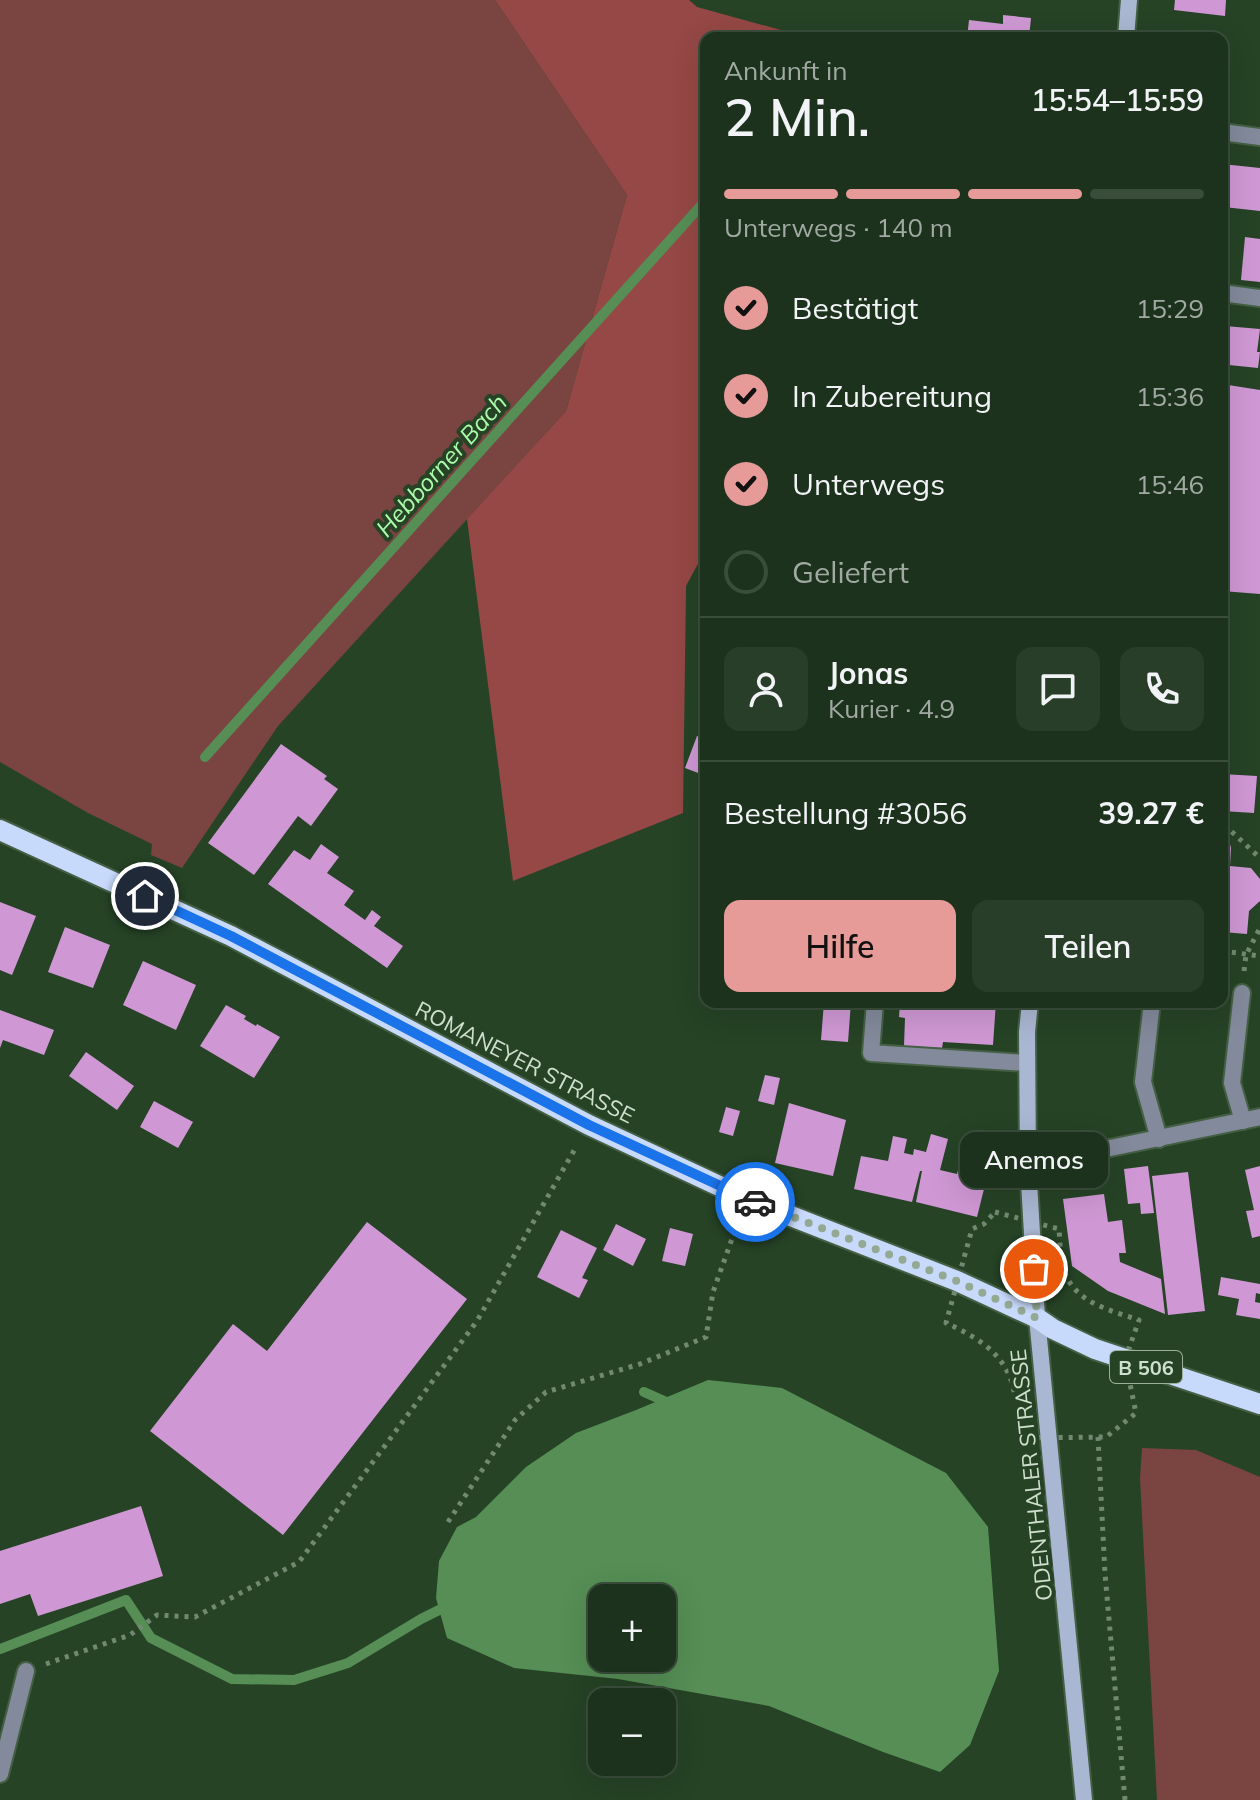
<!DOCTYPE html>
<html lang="de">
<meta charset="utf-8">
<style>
:root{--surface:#1c321c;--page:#293e29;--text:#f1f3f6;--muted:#a0aaa3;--line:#3a4d3b;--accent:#e69b98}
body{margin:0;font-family:Mulish,sans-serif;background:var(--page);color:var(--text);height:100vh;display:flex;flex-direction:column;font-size:30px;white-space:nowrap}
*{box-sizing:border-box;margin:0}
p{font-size:26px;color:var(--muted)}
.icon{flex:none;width:44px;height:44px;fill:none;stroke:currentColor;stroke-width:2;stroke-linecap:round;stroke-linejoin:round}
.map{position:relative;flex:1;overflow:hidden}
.details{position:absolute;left:700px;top:32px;width:528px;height:976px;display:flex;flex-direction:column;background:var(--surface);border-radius:16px;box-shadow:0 8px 32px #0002,0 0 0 2px var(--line)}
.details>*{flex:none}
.fabs{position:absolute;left:588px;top:1584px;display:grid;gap:16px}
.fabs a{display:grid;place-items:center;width:88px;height:88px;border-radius:16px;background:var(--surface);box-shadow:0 8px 32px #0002,0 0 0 2px var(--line);font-size:40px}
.pin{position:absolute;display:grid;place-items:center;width:68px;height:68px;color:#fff;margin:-34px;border:4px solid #fff;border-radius:50%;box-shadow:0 2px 8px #0007}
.courier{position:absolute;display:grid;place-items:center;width:80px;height:80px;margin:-40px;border:6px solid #1a73e8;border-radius:50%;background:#fff;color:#222;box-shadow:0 2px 10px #0007}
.bubble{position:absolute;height:56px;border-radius:16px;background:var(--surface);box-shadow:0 8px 32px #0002,0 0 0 2px var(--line);font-size:26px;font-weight:600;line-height:56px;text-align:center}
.summary em{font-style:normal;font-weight:600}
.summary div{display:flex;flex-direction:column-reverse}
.summary{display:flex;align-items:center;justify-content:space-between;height:136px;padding:0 24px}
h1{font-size:52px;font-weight:600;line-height:60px}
.bar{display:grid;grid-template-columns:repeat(4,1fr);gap:12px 8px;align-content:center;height:96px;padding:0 24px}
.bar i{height:10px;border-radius:6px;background:var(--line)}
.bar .current{background:var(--accent)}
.bar p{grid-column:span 4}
.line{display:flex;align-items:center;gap:20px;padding:0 24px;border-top:2px solid var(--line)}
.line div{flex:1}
.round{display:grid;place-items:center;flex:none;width:84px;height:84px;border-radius:16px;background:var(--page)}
ol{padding:0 24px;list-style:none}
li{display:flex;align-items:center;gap:24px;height:88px}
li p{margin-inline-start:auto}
li .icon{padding:8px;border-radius:50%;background:var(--accent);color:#111;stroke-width:4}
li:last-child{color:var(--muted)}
li i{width:44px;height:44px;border:4px solid var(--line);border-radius:50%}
.primary-button{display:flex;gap:16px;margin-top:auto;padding:16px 24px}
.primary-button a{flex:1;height:92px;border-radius:16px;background:var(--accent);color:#111;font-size:32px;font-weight:600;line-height:92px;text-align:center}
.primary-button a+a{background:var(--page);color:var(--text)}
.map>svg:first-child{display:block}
.green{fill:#7a4441}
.forest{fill:#954845}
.water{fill:#568e55;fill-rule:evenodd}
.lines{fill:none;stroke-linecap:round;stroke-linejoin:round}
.stream{stroke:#568e55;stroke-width:10}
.building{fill:#cf98d4}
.service-casing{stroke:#445f44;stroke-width:20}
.secondary-casing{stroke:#445f44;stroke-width:20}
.primary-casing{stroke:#445f44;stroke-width:24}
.path{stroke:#728971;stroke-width:5;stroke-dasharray:4 6;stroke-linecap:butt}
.service{stroke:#828a9b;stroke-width:16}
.secondary{stroke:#aab7d2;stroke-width:16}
.primary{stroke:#c8dafc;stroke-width:20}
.done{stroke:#94a993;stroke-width:8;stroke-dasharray:0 14.4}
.route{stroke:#1a73e8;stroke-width:10}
.labels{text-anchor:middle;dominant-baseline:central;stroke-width:8;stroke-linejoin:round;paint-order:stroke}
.shield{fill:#264326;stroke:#9cb19c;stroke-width:2}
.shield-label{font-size:20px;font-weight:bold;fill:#cfe0ce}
.street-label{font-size:22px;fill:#cfe0ce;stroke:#264326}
.water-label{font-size:24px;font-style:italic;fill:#acfbaa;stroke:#264326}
</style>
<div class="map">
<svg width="1260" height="1800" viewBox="0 0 1260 1800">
<rect width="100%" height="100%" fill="#264326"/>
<g class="green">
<polygon points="0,0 495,0 627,195 566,411 278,726 182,868 151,855 152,844 88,813 0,762"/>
<polygon points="1142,1448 1196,1450 1260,1477 1260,1800 1157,1800 1140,1478"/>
</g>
<polygon class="forest" points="495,0 689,0 697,7 810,38 706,38 706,549 686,586 683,813 513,881 467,519 566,411 627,195"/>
<path class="water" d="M708,1380L782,1388L946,1473L988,1527L999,1671L970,1745L940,1772L883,1752L769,1706L618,1679L514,1668L447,1638L436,1598L439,1561L457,1527L476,1517L526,1467L576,1433L636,1410ZM602,1598H662V1658H602Z"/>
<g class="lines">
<g class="stream">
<polyline points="205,757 706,200"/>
<polyline points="644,1392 671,1404"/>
<polyline points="0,1649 126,1600 151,1638 232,1679 294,1680 348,1663 421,1619 441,1609 449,1610"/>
</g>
</g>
<g class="building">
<polygon points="1175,0 1226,0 1225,16 1174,10"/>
<polygon points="1003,15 1031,18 1029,38 967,38 969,20 1003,24"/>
<polygon points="1222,164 1260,168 1260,211 1224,207 1224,202 1222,202"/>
<polygon points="1245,237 1260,239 1260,282 1241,280"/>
<polygon points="1222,304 1227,304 1225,326 1260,329 1257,352 1260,352 1258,368 1229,365 1230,352 1222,350"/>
<polygon points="1222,384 1260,390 1260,594 1222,591"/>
<polygon points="697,736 706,739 706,776 685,768"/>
<polygon points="281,744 327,776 324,779 338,789 311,826 298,816 254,875 208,843"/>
<polygon points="1222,774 1257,776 1254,813 1222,811"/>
<polygon points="321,844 339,857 327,873 354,891 344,905 365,920 372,910 381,917 374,926 403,946 387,968 268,884 294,850 310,860"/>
<polygon points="1226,844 1230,844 1231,848 1230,866 1251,868 1260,879 1260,901 1249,911 1247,934 1222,932 1222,847 1226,848"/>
<polygon points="0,902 36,916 12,975 0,970"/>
<polygon points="65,927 110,945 93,988 48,972"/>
<polygon points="143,961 196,985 176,1030 123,1005"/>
<polygon points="824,1002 851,1002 848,1042 821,1040"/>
<polygon points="900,1002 996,1002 993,1045 943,1042 942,1048 904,1046 905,1018 899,1017"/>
<polygon points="226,1005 246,1016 244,1019 256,1026 257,1024 280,1037 254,1078 200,1046"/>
<polygon points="0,1010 54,1030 44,1055 3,1040 0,1048"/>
<polygon points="86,1052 134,1086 117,1110 69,1076"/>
<polygon points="765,1075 780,1078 774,1105 758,1101"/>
<polygon points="154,1101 193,1122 178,1148 140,1127"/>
<polygon points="789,1103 846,1120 833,1176 775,1163"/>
<polygon points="726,1107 740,1111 733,1136 719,1132"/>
<polygon points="931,1134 948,1139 940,1170 957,1174 962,1154 979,1158 974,1178 986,1181 977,1217 916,1202 922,1171 920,1171 912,1202 854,1189 861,1156 888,1161 893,1136 907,1139 904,1153 913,1155 914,1149 926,1152"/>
<polygon points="1148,1166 1154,1213 1141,1214 1140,1203 1128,1204 1124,1169"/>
<polygon points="1260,1166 1260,1236 1252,1238 1246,1211 1254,1210 1245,1170"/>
<polygon points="1188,1172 1205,1311 1168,1315 1152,1176"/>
<polygon points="1104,1194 1108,1222 1122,1220 1126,1253 1119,1253 1120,1262 1161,1279 1165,1314 1108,1291 1072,1266 1063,1199"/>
<polygon points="367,1222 467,1299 283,1535 150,1431 233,1324 267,1351"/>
<polygon points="616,1224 646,1239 633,1266 603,1250"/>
<polygon points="670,1228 693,1234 685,1266 662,1261"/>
<polygon points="561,1230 597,1248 582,1278 588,1280 579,1298 537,1277"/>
<polygon points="1221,1277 1260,1284 1260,1294 1256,1293 1255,1302 1260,1303 1260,1319 1236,1315 1239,1299 1218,1295"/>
<polygon points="141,1506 163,1576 38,1616 30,1594 0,1604 0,1551"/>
</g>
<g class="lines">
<defs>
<g id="service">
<polyline points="1222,132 1260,137"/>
<polyline points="1222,293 1260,298"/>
<polyline points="1242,993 1232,1083 1243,1121"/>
<polyline points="875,1002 871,1053 1027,1063"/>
<polyline points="1152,1002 1143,1082 1159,1139"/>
<polyline points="1028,1165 1260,1117"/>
<polyline points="0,1774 26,1671"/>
</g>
<g id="secondary">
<polyline points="1126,38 1129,0"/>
<polyline points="1030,1002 1027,1032 1028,1165 1037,1318 1084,1800"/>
</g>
<polyline id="primary" points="0,830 231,936 589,1125 747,1199 957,1281 1037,1318 1053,1329 1095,1349 1260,1404"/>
</defs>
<use href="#service" class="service-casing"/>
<use href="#secondary" class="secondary-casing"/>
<use href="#primary" class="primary-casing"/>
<g class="path">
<polyline points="1222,830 1231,831 1260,858"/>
<polyline points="1222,951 1260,956"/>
<polyline points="1244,971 1246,955 1260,928"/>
<path d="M995,1212L1059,1229C1060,1241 1060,1255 1063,1267C1072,1302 1109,1310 1139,1320L1125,1360L1136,1413L1106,1437L1019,1438C1017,1421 1017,1403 1013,1387C1005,1353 975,1336 946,1323L972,1229L984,1224Z"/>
<polyline points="1098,1437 1105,1574 1125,1800"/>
<polyline points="448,1522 515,1420 546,1392 640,1364 706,1337 713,1292 738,1222"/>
<polyline points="46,1664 130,1635 157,1615 195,1617 299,1562 477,1321 576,1147"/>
</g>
<use href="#service" class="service"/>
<use href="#secondary" class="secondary"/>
<use href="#primary" class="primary"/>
</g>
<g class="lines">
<polyline class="done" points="755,1202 957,1281 1037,1318 1034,1269"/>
<polyline class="route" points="145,896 231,936 589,1125 755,1202"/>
</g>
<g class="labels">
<rect class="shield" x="1110" y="1351" width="72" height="32" rx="6"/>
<g class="shield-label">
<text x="1146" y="1367">B 506</text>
</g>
<g class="street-label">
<text transform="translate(525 1062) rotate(27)">ROMANEYER STRASSE</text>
<text transform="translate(1031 1475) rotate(-96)">ODENTHALER STRASSE</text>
</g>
<g class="water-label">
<text transform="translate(441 465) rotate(-48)">Hebborner Bach</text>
</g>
</g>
</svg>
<div class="fabs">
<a>+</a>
<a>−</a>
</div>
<div class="pin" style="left:1034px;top:1269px;background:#ea580c"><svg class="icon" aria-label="bag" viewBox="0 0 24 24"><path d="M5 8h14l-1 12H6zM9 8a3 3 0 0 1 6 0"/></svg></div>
<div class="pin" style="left:145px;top:896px;background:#1f2937"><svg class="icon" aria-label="home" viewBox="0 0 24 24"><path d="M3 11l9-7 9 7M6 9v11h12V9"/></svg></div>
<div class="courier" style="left:755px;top:1202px"><svg class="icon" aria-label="car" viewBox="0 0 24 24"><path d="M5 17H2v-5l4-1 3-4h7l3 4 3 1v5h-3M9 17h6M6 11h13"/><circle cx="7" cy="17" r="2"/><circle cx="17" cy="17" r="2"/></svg></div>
<div class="bubble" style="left:960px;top:1132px;width:148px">Anemos</div>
<section class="details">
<div class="summary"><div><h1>2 Min.</h1><p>Ankunft in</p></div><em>15:54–15:59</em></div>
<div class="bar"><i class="current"></i><i class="current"></i><i class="current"></i><i></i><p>Unterwegs · 140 m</p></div>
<ol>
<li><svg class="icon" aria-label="check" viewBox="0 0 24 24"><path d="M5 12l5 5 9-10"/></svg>Bestätigt<p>15:29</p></li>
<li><svg class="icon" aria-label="check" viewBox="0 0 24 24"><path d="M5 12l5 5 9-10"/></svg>In Zubereitung<p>15:36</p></li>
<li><svg class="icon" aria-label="check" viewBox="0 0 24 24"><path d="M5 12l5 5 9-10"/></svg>Unterwegs<p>15:46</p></li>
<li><i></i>Geliefert</li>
</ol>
<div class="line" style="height:144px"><a class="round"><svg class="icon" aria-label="person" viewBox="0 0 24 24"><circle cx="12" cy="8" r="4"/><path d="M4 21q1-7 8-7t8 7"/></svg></a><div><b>Jonas</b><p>Kurier · 4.9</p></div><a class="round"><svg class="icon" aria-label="chat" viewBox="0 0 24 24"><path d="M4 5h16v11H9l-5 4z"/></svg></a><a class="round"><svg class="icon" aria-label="phone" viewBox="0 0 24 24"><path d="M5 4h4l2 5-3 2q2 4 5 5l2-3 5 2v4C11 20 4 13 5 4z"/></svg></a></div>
<div class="line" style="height:104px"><div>Bestellung #3056</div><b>39.27 €</b></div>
<div class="primary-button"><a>Hilfe</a><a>Teilen</a></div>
</section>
</div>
